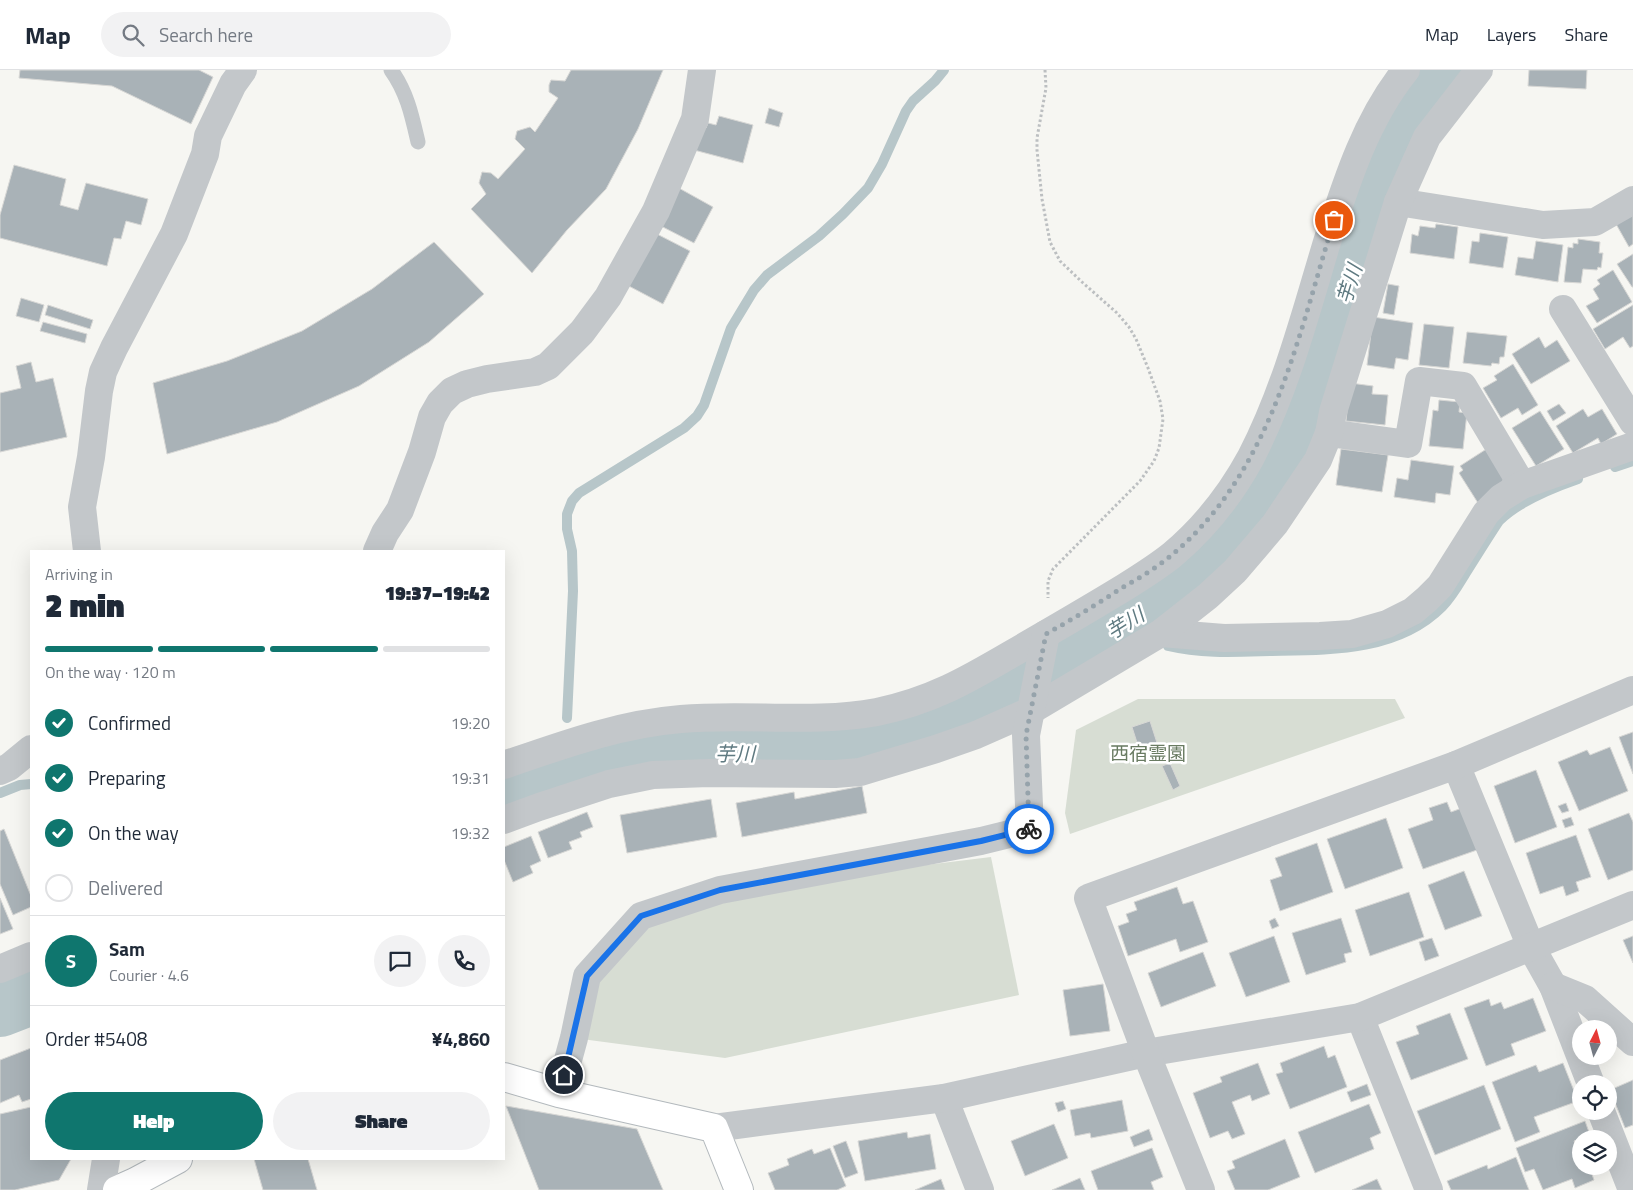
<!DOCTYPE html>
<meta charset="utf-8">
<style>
:root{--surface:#fff;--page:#f2f2f3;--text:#1f2937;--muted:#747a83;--line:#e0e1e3;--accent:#0f766e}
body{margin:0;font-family:"Titillium Web","Noto Sans JP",sans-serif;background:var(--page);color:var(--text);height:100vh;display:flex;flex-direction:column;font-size:19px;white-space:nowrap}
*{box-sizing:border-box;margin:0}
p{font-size:16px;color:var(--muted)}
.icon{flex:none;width:28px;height:28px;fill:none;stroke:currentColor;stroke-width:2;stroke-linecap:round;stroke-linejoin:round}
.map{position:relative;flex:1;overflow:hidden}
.drawer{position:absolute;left:30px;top:480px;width:475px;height:610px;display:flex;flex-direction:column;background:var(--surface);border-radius:0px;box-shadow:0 5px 20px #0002}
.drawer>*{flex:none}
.needle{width:32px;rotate:6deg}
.controls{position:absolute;left:1572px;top:950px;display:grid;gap:10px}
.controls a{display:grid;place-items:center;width:45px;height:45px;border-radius:50%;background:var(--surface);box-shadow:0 5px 20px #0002;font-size:25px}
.pin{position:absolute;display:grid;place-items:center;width:42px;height:42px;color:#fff;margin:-21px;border:2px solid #fff;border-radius:50%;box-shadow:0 1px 5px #0007}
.courier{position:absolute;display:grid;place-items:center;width:50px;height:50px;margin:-25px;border:4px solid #1a73e8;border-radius:50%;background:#fff;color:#222;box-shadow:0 1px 6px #0007}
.head em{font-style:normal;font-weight:800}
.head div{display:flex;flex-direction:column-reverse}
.head{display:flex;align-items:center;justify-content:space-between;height:85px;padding:0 15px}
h1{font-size:32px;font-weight:800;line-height:38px}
.bar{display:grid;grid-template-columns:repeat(4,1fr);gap:8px 5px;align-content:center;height:60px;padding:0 15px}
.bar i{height:6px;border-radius:4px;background:var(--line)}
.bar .active{background:var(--accent)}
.bar p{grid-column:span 4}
.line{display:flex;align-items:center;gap:12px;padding:0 15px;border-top:1px solid var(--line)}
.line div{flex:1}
.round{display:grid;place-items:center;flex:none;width:52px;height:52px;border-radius:26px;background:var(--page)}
ol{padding:0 15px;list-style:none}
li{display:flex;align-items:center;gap:15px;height:55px}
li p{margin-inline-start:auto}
li .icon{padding:5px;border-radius:50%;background:var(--accent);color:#fff;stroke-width:4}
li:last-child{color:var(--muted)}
li i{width:28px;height:28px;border:2px solid var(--line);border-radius:50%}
.button{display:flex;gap:10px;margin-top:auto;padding:10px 15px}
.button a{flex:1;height:58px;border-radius:30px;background:var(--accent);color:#fff;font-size:20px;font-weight:800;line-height:58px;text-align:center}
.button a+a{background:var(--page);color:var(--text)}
header{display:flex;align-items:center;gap:30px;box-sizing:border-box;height:70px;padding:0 25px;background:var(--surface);border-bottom:1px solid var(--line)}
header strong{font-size:24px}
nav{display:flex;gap:28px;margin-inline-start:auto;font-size:18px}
.search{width:350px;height:45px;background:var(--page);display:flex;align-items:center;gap:12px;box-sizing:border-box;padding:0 18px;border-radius:28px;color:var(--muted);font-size:19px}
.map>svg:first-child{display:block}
.green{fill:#d7ddd3}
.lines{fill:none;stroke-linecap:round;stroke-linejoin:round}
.stream{stroke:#b7c6c9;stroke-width:10}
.river{stroke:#b7c6c9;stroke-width:58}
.building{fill:#a9b2b7;stroke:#d7d7d5}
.secondary-casing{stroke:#b3b9bd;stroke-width:30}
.path{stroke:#bcbfc1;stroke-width:3;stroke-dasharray:2.5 2.5;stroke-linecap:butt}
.lane{stroke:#c3c7ca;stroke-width:15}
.street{stroke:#c3c7ca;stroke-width:28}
.secondary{stroke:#fff;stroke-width:28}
.done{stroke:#96a3ab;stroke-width:5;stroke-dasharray:0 9}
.route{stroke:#1a73e8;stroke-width:6}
.labels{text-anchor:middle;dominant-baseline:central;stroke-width:5;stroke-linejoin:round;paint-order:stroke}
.park-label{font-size:19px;fill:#697b62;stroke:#fff}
.water-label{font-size:20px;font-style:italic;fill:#5f7a81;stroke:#fff}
</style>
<header>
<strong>Map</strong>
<div class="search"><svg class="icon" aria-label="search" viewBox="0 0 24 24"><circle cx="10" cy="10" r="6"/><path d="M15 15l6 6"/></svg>Search here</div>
<nav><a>Map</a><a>Layers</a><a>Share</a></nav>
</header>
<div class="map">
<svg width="1633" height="1120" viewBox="0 0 1633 1120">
<rect width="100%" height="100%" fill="#f6f6f2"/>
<g class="green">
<polygon points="1138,629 1395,629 1405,648 1070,764 1065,743 1076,660"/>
<polygon points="991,787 1019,925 725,988 574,968 587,906 641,846 720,820"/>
</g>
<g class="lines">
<g class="stream">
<polyline points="1615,397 1633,391"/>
<path d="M1168,576C1202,584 1236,582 1270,581C1329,580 1397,582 1442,537C1451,528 1458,516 1464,506C1476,487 1487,469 1499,451C1518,432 1552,418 1578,409"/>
<polyline points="567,648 573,521 572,481 567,459 567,444 572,431 579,423 684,358 697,346 704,335 731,258 754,220 767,205 819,166 843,144 868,118 882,94 906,41 913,31 935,11 944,0"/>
<polyline points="565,706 566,691"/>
<polyline points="0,723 20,715 31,714"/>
</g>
<g class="river">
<path d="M504,729C538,716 574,700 610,693C634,688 658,685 682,683C713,681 744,684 775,684C806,684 836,681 867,676C950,663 1024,616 1095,574C1138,548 1183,522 1219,486C1245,460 1266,427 1283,394C1351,268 1351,112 1447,0"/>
<polyline points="0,938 31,926"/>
</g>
</g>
<g class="building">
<polygon points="20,0 199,0 213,7 191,54 112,16 19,8"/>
<polygon points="571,0 663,0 638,59 606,119 567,160 532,203 471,139 486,124 479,113 482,102 491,103 498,109 525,79 515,69 517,61 530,57 535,62 558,28 549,22 549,15 551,10 565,11"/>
<polygon points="1529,0 1587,0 1586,19 1528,16"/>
<polygon points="769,38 783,43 779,57 765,53"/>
<polygon points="719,46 753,55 743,93 694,80 700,56 706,58 708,53 716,55"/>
<polygon points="14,95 66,109 60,135 78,140 86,113 148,129 141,155 126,151 121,169 114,168 107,196 0,168 0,145"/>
<polygon points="677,117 713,137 694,173 657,154"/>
<polygon points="1633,144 1633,174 1629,177 1616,154"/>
<polygon points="1436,154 1458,157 1454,189 1410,183 1412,164 1418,166 1420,156 1435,158"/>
<polygon points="653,162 690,181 663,234 625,214"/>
<polygon points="1480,163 1508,167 1503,198 1469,193 1472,171 1479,172"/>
<polygon points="1578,169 1600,172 1599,183 1603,183 1601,198 1598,197 1597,200 1583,199 1581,213 1564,212 1568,177 1573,178 1573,173 1578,174"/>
<polygon points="1536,171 1563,175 1558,212 1515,205 1518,187 1533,189"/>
<polygon points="434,172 484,224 429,272 359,316 277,352 167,384 153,313 227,291 302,261 372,219"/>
<polygon points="1633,184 1633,217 1632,217 1617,194"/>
<polygon points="1613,200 1632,232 1597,253 1586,236 1599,229 1593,219 1600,214 1597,210"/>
<polygon points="1388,214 1399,216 1394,245 1383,243"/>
<polygon points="21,228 44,235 39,252 16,246"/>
<polygon points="48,235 93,250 90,259 45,245"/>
<polygon points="1633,235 1633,276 1630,278 1623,267 1605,279 1593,259"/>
<polygon points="1373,247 1413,253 1408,290 1396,288 1394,299 1367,295"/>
<polygon points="43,252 87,264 85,273 40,261"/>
<polygon points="1424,254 1454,257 1449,298 1419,295"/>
<polygon points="1467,262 1507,266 1504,287 1500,287 1499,294 1492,293 1491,296 1463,293"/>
<polygon points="1539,267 1545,278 1557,270 1570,291 1531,314 1512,284"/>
<polygon points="31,292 36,312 53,308 67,367 0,382 0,323 21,318 16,296"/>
<polygon points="1513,294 1538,335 1522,345 1518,338 1501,348 1483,318 1497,310 1494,306"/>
<polygon points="1350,313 1373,316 1372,324 1388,325 1385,355 1346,351"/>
<polygon points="1439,330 1460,332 1459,342 1467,343 1463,379 1429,376 1433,340 1438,341"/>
<polygon points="1559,334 1566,343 1553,351 1547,341"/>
<polygon points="1583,339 1588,347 1602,339 1617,364 1601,374 1598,368 1573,383 1556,356"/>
<polygon points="1540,341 1564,379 1536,396 1512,358"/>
<polygon points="1488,378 1505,403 1501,418 1478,433 1459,403 1463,400 1460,396"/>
<polygon points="1341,379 1388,385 1382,422 1336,415"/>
<polygon points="1411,390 1454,396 1450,425 1436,423 1435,433 1394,427 1397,408 1408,410"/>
<polygon points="1150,651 1159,679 1141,685 1132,657"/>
<polygon points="1633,662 1633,704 1619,667"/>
<polygon points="1610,677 1628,721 1579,741 1558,692 1587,680 1590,685"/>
<polygon points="1170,693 1180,716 1173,720 1162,696"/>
<polygon points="1536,700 1557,757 1515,773 1494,716"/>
<polygon points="862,716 867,743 742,767 736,733 794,722 795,729"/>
<polygon points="711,729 717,767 627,783 620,745"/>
<polygon points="1447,732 1451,742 1462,738 1477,780 1423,799 1408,759 1433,750 1429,738"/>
<polygon points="1566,733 1569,741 1562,743 1558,736"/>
<polygon points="587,742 593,757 580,762 582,767 569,772 572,779 548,788 538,762"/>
<polygon points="1629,743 1633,752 1633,800 1608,810 1588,759"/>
<polygon points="1571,747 1574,755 1565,758 1562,750"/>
<polygon points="1386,748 1403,798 1345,819 1327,769"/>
<polygon points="4,759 31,826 31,837 13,845 0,814 0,761"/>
<polygon points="1576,765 1591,807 1576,812 1579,821 1566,826 1563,816 1540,824 1526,783"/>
<polygon points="531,766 541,791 530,796 533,803 513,812 504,790 504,777"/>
<polygon points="1317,773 1333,822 1280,841 1270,810 1282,806 1275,788"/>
<polygon points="1464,801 1482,846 1445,860 1428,815"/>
<polygon points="1177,817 1183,834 1193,831 1208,872 1180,882 1176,869 1128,886 1118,856 1129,852 1126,844 1137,840 1134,832"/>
<polygon points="1409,822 1424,867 1370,886 1355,840"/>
<polygon points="0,828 13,859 0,864"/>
<polygon points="1275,848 1279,856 1272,859 1269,851"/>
<polygon points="1341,848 1352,882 1344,884 1346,892 1306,905 1292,863"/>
<polygon points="1274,866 1290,912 1246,927 1229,883"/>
<polygon points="1633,866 1633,893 1623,870"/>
<polygon points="1432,868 1439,886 1425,891 1419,872"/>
<polygon points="1203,882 1216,916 1161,937 1148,903"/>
<polygon points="1103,914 1110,961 1070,966 1063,920"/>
<polygon points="1533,928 1546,961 1511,974 1515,985 1486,996 1464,938 1489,929 1491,936 1501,932 1504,939"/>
<polygon points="1450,943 1468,989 1411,1010 1396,972 1419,964 1416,956"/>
<polygon points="1324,976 1328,988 1335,985 1347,1017 1290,1039 1276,1004 1283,1002 1280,993"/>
<polygon points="31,978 31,1029 22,1032 19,1025 0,1033 0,990"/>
<polygon points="1258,993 1270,1024 1252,1031 1250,1025 1232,1032 1245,1064 1232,1069 1228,1061 1210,1068 1193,1023 1222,1012 1220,1007"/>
<polygon points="1563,993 1578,1031 1534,1047 1540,1062 1515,1072 1492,1012 1536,995 1539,1002"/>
<polygon points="1633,1010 1633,1055 1625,1058 1610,1020"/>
<polygon points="1367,1014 1371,1025 1351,1032 1347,1022"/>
<polygon points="1484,1015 1501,1059 1435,1085 1417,1041"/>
<polygon points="1122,1030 1128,1061 1091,1068 1090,1063 1075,1066 1070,1040"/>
<polygon points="1063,1031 1066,1039 1058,1042 1055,1033"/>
<polygon points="1369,1034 1381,1063 1370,1068 1374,1079 1315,1103 1298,1062"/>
<polygon points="506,1036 637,1059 663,1120 539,1120"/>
<polygon points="31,1037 31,1089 71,1089 59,1110 15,1120 0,1120 0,1044"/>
<polygon points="1585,1051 1590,1065 1574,1071 1578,1082 1581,1081 1581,1096 1596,1096 1590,1099 1594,1110 1575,1118 1572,1109 1543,1120 1534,1099 1525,1102 1516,1078"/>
<polygon points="1054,1054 1068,1088 1025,1106 1011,1071"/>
<polygon points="1149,1059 1153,1070 1134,1077 1130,1067"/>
<polygon points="907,1062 908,1068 930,1064 936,1099 865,1111 858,1071"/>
<polygon points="1285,1069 1300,1107 1268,1120 1235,1120 1227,1101 1235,1098 1232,1091"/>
<polygon points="846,1071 858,1103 845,1108 833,1076"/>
<polygon points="830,1078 846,1116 837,1120 775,1120 768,1103 789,1095 787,1089 812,1079 814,1084"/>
<polygon points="1152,1078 1163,1107 1151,1112 1154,1120 1098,1120 1091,1101"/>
<polygon points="1516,1087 1529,1120 1451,1120 1447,1111 1487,1095 1488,1099"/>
<polygon points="254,1089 308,1089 317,1120 263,1120"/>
<polygon points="1080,1108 1085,1120 1052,1120"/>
<polygon points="941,1109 945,1120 915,1120"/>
<polygon points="1377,1109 1382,1120 1352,1120"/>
</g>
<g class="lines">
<defs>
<g id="secondary">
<polyline points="504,1007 559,1023 714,1058 739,1120"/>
<polyline points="117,1120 135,1112 178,1089"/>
</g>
</defs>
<use href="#secondary" class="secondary-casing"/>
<polyline class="path" points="1045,0 1046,18 1037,68 1037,80 1042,129 1050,172 1060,191 1082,212 1117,243 1129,257 1136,269 1148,298 1160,331 1163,349 1159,378 1154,391 1140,411 1053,499 1048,511 1048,528"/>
<path class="lane" d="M391,0C407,22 412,46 418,72"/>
<g class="street">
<polyline points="1398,132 1543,155 1595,152 1633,130"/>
<polyline points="1563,239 1633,352"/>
<polyline points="1329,363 1408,374 1419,311 1463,316 1522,415"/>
<polyline points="87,481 82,437 91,387 99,321 103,302 114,278 174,164 205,84 208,66 233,14 243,0"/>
<polyline points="377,481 385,463 400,440 422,382 432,347 440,333 452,321 467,314 487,309 535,302 548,296 582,262 608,227 656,141 695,49 702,0"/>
<polyline points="1161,563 1224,568 1320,566 1352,564 1387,554 1413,541 1427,529 1440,516 1486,443 1501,428 1522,415 1633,376"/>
<path d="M504,695C562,675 619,654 681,649C746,643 813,654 877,642C940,629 978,603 1032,572C1063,554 1094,536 1125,517C1141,507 1157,497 1172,485C1204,458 1231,424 1251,387C1286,319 1305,245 1327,172C1346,113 1366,49 1406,0"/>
<polyline points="1456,695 1531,877 1553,916 1591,1014"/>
<polyline points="0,701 9,697 31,679"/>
<polyline points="504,750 539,737 609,714 653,705 709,703 835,704 860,702 936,679 976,665 1030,641 1161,563 1208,526 1235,501 1275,454 1318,390 1329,363 1333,342 1398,132 1427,67 1479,0"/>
<polyline points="0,899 31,886"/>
<polyline points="1553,916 1585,929 1633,972"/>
<polyline points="1360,947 1429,1120"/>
<polyline points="559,1023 574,968 587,906 641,846 720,820 981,771 1030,759 1026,665 1046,564"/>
<polyline points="944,1028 980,1120"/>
<polyline points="1601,1041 1632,1120"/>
<polyline points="714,1058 944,1028 1146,983 1360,947 1633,835"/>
<polyline points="101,1120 106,1089"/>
<polyline points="1201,1120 1146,983 1088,828 1456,695 1633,620"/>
</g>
<use href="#secondary" class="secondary"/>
</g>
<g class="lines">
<path class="done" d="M1029,759L1026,665L1046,564C1071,550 1096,535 1120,519C1139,508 1158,497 1174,483C1272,400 1298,267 1334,150"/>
<polyline class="route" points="564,1005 587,906 641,846 720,820 981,771 1029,759"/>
</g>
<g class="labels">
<g class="park-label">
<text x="1148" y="682">西宿霊園</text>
</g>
<g class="water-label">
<text transform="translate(1349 214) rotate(-73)">芋川</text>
<text transform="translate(1125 553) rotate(-32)">芋川</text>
<text x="735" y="683">芋川</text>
</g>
</g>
</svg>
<div class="controls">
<a><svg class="needle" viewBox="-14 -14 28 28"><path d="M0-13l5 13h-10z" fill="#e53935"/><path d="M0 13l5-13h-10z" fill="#747a83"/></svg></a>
<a><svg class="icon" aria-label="locate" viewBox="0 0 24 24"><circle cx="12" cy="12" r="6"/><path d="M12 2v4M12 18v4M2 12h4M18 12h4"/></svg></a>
<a><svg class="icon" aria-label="layers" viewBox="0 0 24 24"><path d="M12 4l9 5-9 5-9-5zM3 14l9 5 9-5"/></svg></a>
</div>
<div class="pin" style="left:1334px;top:150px;background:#ea580c"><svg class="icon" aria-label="bag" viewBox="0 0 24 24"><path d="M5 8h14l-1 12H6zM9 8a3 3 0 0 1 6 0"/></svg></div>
<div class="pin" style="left:564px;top:1005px;background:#1f2937"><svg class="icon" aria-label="home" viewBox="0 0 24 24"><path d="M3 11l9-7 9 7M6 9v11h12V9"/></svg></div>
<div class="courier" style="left:1029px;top:759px"><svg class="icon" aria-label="bike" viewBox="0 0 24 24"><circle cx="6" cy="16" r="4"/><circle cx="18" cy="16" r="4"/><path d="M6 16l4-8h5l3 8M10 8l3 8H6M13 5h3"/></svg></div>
<section class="drawer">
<div class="head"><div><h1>2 min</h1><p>Arriving in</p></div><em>19:37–19:42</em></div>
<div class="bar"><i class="active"></i><i class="active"></i><i class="active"></i><i></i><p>On the way · 120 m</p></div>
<ol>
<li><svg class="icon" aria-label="check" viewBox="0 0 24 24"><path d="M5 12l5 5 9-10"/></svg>Confirmed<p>19:20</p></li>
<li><svg class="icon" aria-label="check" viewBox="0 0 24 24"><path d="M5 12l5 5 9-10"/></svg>Preparing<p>19:31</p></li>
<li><svg class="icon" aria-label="check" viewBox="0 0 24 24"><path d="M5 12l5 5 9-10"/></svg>On the way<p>19:32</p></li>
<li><i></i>Delivered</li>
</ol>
<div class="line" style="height:90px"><b class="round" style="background:var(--accent);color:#fff">S</b><div><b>Sam</b><p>Courier · 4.6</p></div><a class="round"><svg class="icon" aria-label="chat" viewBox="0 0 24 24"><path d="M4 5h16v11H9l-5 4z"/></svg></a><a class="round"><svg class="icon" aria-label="phone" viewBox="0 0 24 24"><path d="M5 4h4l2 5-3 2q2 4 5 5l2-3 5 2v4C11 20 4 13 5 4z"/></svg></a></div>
<div class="line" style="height:65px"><div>Order #5408</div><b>¥4,860</b></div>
<div class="button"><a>Help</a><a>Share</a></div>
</section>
</div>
